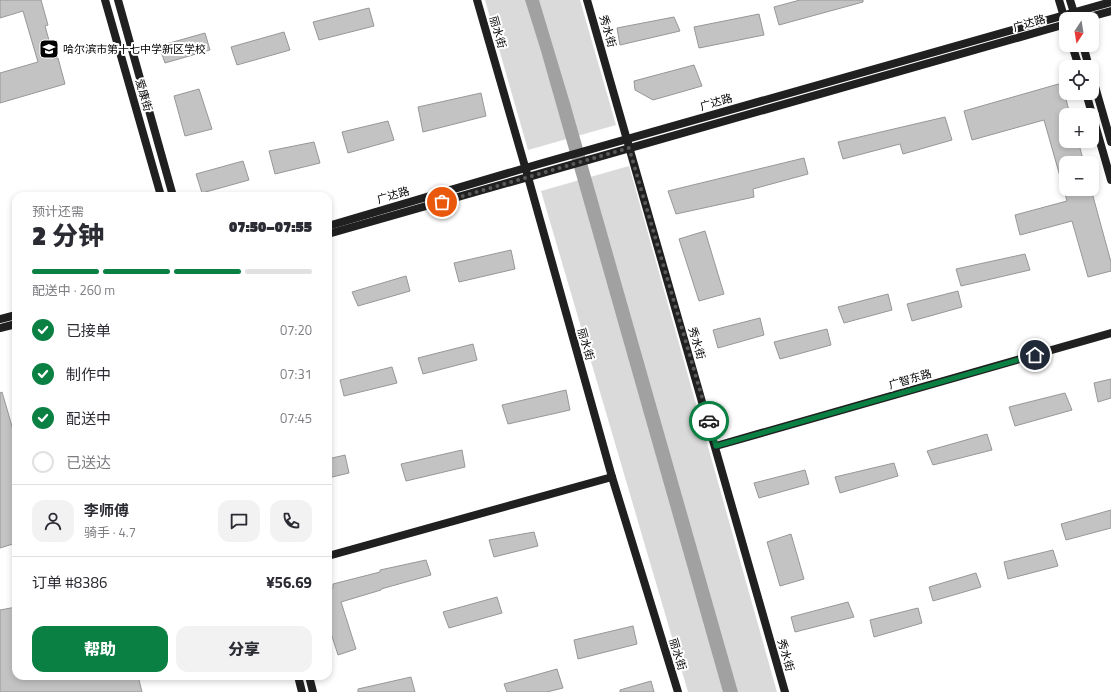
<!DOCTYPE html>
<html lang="zh">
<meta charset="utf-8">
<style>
:root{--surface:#fff;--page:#f2f2f3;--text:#2b2b33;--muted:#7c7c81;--line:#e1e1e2;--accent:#0b8043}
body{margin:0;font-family:"Titillium Web","Noto Sans SC",sans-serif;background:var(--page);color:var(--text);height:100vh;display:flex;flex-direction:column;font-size:15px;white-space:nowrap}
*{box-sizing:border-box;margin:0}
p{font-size:13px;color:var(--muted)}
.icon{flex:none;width:22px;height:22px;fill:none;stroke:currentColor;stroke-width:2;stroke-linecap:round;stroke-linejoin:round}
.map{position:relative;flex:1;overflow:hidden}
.side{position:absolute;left:12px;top:192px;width:320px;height:488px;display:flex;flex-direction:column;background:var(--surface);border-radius:12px;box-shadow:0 2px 6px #0003}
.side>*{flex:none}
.needle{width:26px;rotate:192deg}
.controls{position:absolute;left:1059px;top:12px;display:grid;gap:8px}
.controls a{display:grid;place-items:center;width:40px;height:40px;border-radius:8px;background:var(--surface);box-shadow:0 2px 6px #0003;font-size:20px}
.pin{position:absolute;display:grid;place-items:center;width:34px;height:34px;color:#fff;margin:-17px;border:2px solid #fff;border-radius:50%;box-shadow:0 1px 4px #0007}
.courier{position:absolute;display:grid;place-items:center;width:40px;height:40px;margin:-20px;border:3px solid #0b8043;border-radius:50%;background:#fff;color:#222;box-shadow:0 1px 5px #0007}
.summary em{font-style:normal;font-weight:800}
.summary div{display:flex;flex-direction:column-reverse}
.summary{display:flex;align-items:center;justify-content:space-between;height:68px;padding:0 20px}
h1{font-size:26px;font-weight:800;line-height:30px}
.bar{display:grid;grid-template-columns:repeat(4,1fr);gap:6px 4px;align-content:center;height:48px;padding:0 20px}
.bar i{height:5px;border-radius:3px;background:var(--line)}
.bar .active{background:var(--accent)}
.bar p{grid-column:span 4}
.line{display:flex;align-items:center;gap:10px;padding:0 20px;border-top:1px solid var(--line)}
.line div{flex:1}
.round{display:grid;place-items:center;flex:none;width:42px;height:42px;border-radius:12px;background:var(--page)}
ol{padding:0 20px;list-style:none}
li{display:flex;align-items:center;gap:12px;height:44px}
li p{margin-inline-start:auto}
li .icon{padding:4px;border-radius:50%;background:var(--accent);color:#fff;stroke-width:4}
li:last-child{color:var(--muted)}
li i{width:22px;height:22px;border:2px solid var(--line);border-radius:50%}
.button{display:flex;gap:8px;margin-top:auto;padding:8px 20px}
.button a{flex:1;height:46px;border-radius:12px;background:var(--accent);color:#fff;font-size:16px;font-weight:800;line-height:46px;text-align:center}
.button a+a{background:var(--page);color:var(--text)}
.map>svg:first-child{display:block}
.green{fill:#dadada}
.water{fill:#a1a1a1}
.building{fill:#c3c3c3;stroke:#979797}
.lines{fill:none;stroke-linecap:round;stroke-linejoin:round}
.secondary{stroke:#202020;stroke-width:8}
.done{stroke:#595959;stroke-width:4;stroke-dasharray:0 7.2}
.route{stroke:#0b8043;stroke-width:5}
.labels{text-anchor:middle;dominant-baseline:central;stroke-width:4;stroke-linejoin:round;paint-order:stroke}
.street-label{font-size:11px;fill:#000;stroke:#fff}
.poi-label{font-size:11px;fill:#000;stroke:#fff;text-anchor:start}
</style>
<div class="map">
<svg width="1111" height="692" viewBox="0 0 1111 692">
<rect width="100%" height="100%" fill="#fff"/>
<g class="green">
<polygon points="485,0 580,0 616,125 528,150"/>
<polygon points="629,166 777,692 688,692 541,191"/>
</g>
<polygon class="water" points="525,0 539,0 570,103 738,692 723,692 541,51"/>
<g class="building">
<polygon points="0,0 41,0 48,25 45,26 54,58 58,58 65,84 0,103 0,73 38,62 23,11 0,18"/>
<polygon points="800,0 863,0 863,2 779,25 774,7"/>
<polygon points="369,8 374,26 319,40 313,22"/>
<polygon points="759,14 764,35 699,48 694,27"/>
<polygon points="674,17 680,31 620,45 617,28"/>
<polygon points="284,32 290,50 237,65 231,47"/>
<polygon points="205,33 210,50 165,63 159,46"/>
<polygon points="694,65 702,86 653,100 635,90 634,81"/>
<polygon points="1062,83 1070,115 1066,115 1066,141 1078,141 1084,163 1066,163 1066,189 1091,189 1111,262 1111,271 1088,277 1072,221 1020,235 1015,215 1067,201 1044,120 972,140 964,111"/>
<polygon points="199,89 212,129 185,136 174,96"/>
<polygon points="481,93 486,116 423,132 418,107"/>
<polygon points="945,117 952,140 903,154 900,144 843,159 838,142"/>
<polygon points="388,121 394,140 348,153 342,132"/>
<polygon points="314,142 320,163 275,174 269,151"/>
<polygon points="804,158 808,174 753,189 754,197 676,214 668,191"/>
<polygon points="243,161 249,180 202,193 196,174"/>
<polygon points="705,231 724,294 699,301 679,239"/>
<polygon points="511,250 515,269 459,282 454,263"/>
<polygon points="1025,254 1030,270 961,286 956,269"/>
<polygon points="406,276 410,291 358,306 352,292"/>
<polygon points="958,291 962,307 912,321 907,304"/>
<polygon points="888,294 892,310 844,323 838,307"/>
<polygon points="760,318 764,335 718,348 713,330"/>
<polygon points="827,329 831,345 780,359 774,342"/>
<polygon points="473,344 477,360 423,374 418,358"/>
<polygon points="392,367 397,383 344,396 340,380"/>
<polygon points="1111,379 1111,398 1098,402 1094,383"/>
<polygon points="566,390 570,410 508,424 502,405"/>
<polygon points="2,392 16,440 16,543 0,548 0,393"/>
<polygon points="1065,393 1072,410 1015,426 1009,407"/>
<polygon points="987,434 992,450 933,465 927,451"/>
<polygon points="462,450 465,467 406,481 401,464"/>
<polygon points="345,455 349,473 328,478 328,459"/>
<polygon points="894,463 898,476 840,493 835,477"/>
<polygon points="805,470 809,484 759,498 754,483"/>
<polygon points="1111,510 1111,528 1066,540 1061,524"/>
<polygon points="534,532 538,546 494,557 489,540"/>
<polygon points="791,534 804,579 780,586 767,542"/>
<polygon points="1053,550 1058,566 1008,579 1004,562"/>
<polygon points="426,560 431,575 381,589 381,590 341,602 356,649 338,655 328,624 328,589 333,588 333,584 380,572 380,570"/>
<polygon points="976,573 981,587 933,601 929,587"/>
<polygon points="497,597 502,613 449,628 443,612"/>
<polygon points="848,602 854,617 795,632 791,617"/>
<polygon points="16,607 16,676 138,676 142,692 0,692 0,610"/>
<polygon points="918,608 922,623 874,637 870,620"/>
<polygon points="633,626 637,644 578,659 574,640"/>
<polygon points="557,669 563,688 547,692 507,692 504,684"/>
<polygon points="411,677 415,692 358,692 358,689"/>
<polygon points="651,681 654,692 620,692 620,690"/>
</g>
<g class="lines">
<g class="secondary">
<polyline points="105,0 161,196"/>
<polyline points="118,0 173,196"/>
<polyline points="477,0 528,177 612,477 678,692"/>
<polyline points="587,0 785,692"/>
<polyline points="1059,0 1065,20"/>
<polyline points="1070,0 1076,19"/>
<polyline points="1082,19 1111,11"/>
<polyline points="1072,45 1079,67"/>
<polyline points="1083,45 1089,67"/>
<polyline points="1092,76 1111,142"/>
<polyline points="1086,93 1111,180"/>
<polyline points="328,226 539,164 1111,2"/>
<polyline points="328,234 1066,24"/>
<polyline points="0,319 16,315"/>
<polyline points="0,328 16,324"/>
<polyline points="716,446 1111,333"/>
<polyline points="328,556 612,477"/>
<polyline points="298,676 302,692"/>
<polyline points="309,676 313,692"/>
</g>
</g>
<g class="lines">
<polyline class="done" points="442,202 629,148 709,421"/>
<polyline class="route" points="709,421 716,446 1035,355"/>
</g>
<defs>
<symbol id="school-square" viewBox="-11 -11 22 22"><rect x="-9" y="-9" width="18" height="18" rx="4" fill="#000" stroke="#fff"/><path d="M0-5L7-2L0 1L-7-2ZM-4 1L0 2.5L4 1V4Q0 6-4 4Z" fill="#fff"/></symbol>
</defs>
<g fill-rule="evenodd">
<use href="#school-square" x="38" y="38" width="22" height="22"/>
</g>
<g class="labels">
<g class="street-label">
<text transform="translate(1029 23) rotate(-16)">广达路</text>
<text transform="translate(608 31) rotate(74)">秀水街</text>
<text transform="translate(498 32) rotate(74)">丽水街</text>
<text transform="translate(144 95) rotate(74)">爱康街</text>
<text transform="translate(716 102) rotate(-16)">广达路</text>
<text transform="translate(393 195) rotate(-16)">广达路</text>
<text transform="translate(697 343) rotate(74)">秀水街</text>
<text transform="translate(586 344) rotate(74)">丽水街</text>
<text transform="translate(910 379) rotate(-16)">广智东路</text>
<text transform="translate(678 654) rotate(73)">丽水街</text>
<text transform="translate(786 655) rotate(74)">秀水街</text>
</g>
<g class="poi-label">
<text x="63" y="49">哈尔滨市第十七中学新区学校</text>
</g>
</g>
</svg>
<div class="controls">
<a><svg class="needle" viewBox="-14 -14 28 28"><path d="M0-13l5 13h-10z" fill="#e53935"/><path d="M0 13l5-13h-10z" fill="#7c7c81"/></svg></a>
<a><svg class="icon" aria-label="locate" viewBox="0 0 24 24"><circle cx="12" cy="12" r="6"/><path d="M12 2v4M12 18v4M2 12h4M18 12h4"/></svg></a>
<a>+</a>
<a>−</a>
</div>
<div class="pin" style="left:442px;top:202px;background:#ea580c"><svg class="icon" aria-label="bag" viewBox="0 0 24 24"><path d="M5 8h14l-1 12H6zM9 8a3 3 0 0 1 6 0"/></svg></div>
<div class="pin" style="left:1035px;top:355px;background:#1f2937"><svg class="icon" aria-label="home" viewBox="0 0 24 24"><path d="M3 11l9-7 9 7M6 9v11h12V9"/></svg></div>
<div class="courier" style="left:709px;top:421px"><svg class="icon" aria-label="car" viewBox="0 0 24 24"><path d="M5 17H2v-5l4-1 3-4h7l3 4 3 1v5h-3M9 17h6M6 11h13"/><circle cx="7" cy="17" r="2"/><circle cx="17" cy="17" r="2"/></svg></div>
<section class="side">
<div class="summary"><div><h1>2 分钟</h1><p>预计还需</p></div><em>07:50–07:55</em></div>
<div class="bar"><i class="active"></i><i class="active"></i><i class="active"></i><i></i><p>配送中 · 260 m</p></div>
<ol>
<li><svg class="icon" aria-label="check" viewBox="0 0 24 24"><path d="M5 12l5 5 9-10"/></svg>已接单<p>07:20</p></li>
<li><svg class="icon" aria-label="check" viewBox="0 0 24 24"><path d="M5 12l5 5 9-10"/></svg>制作中<p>07:31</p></li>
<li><svg class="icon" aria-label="check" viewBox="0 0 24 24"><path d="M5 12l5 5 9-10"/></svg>配送中<p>07:45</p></li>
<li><i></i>已送达</li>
</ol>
<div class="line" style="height:72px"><a class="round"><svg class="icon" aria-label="person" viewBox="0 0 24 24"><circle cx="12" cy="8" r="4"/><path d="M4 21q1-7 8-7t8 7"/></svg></a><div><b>李师傅</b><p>骑手 · 4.7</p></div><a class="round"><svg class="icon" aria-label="chat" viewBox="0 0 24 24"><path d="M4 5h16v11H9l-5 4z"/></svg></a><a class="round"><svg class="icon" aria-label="phone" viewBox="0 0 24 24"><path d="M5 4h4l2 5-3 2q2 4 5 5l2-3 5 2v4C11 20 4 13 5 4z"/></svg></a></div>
<div class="line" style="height:52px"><div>订单 #8386</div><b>¥56.69</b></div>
<div class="button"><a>帮助</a><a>分享</a></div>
</section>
</div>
